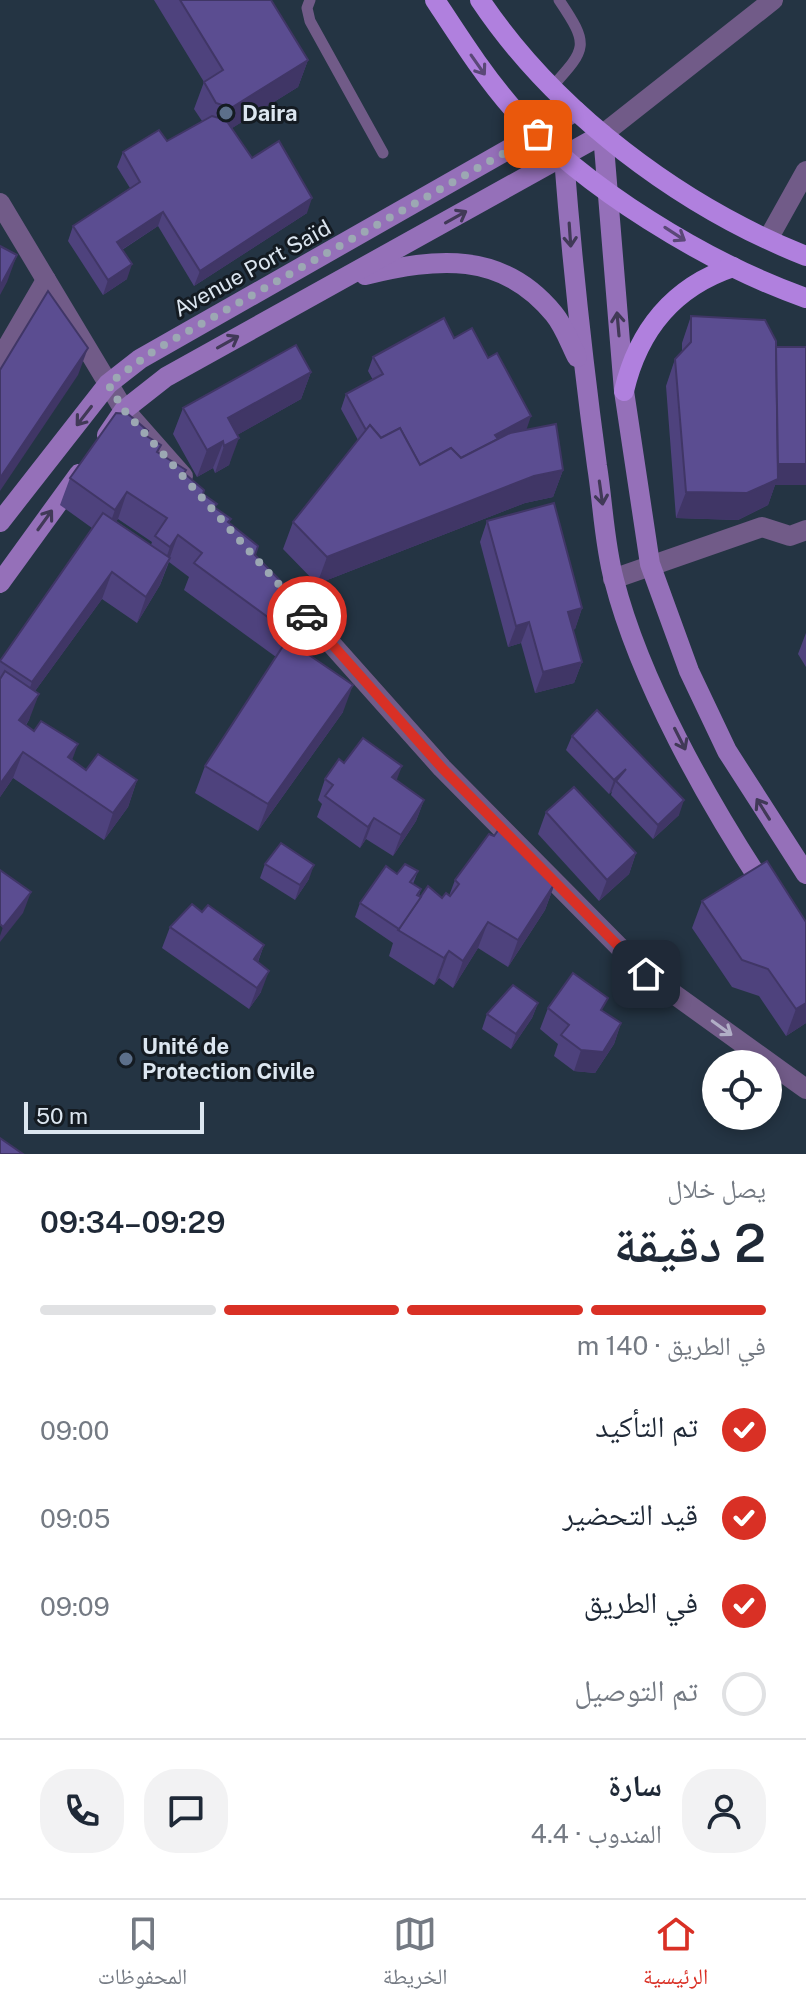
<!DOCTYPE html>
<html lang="ar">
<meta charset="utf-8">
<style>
:root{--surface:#fff;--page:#f2f2f3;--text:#1f2937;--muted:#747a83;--line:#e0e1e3;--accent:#d93025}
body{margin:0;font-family:"Public Sans","Noto Naskh Arabic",sans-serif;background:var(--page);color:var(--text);direction:rtl;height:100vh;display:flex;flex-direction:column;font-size:30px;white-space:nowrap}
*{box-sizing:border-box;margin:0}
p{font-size:26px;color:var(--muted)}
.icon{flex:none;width:44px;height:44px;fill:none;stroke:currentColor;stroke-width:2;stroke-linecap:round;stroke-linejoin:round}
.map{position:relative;height:1154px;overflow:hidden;direction:ltr}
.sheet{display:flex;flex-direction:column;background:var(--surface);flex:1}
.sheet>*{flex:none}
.controls{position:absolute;left:702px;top:1050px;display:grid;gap:16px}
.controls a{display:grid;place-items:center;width:80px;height:80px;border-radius:50%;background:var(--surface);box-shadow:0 4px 12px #0003;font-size:40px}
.scale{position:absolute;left:24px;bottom:20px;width:180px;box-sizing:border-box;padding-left:8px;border:4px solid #dce6f0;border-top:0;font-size:22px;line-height:28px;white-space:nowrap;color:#dce6f0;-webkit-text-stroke:6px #141b22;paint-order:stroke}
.pin{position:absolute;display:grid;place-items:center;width:68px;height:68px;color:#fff;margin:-34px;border-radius:16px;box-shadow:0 4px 12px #0006}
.courier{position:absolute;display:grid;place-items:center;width:80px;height:80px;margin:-40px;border:6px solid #d93025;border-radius:50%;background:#fff;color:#222;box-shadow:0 2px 10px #0007}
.overview em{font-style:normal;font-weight:600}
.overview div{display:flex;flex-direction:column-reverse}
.overview{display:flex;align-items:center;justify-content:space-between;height:136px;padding:0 40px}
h1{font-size:52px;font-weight:600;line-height:60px}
.bar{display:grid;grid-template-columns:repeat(4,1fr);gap:12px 8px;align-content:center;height:96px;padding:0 40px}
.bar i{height:10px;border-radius:6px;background:var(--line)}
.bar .current{background:var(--accent)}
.bar p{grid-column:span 4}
.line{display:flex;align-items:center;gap:20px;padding:0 40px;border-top:2px solid var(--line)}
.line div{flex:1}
.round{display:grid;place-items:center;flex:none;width:84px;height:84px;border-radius:32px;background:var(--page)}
ol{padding:0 40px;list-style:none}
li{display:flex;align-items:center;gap:24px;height:88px}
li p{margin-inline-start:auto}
li .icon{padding:8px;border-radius:50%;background:var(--accent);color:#fff;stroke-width:4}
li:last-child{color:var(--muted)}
li i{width:44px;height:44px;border:4px solid var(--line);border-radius:50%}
.tabs{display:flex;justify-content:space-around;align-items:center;height:112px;border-top:2px solid var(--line);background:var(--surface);font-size:22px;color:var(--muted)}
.tabs a{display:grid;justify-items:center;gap:4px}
.tabs .current{color:var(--accent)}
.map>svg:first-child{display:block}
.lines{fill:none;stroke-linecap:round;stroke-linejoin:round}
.service{stroke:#715b88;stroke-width:11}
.minor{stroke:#715b88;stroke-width:20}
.tertiary{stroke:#715b88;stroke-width:20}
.secondary{stroke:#9570b9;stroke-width:20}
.primary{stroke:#b080de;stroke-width:20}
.wall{fill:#4e427d;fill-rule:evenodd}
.shaded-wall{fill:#403666}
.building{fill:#5b4d91;stroke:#403666;stroke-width:2}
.oneway{stroke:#5a4877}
.oneway2{stroke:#413957}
.oneway3{stroke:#b1aec6}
.done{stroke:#9ca8b3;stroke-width:8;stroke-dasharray:0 14.4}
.route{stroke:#d93025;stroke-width:10}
.service-dot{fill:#5c6f8a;stroke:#141b22;stroke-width:3}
.labels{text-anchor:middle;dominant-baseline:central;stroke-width:6;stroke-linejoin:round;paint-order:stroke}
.poi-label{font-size:22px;font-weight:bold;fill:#dce6f0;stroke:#141b22;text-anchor:start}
.street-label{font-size:22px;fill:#dce6f0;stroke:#141b22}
</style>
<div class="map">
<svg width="806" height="1154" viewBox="0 0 806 1154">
<rect width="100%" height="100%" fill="#243443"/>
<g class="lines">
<g class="service">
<polyline points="310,0 307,8 310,21 383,153"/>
<path d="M551,88C587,48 590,46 559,0"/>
</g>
<g class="minor">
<polyline points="603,134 773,0"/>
<polyline points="768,239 806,171"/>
<polyline points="0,359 46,280"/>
<polyline points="130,416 183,476"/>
<polyline points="613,579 762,527 790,536 806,530"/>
<polyline points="294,602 442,768 646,974 806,1089"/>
</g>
<polyline class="tertiary" points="0,203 124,410"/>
<g class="secondary">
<path d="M564,158C572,261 583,363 597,466C603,503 604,543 614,580C640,682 708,802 766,890"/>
<path d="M365,275C436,258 502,250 554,314C564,326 570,343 577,357"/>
<polyline points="107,435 124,410 166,377 603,134 624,391 650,564 689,671 727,751 806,874"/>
<polyline points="0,522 108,384 140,359 576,111"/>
<polyline points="0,583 79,474"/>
</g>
<g class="primary">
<path d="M435,0C460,38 484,76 514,110C584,188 707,263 806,298"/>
<path d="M480,0C555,112 680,206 806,256"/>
<path d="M624,391C638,331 673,287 733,267"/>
</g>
</g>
<g class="wall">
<polygon points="154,0 271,0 308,60 298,87 232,128 252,158 307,213 194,286 158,226 122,250 127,279 103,295 68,241 73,226 130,188 117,167 123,152 167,141 202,121 194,109 204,82"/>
<polygon points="691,316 776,347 806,347 806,485 775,485 768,505 738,520 676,518 666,386 675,359 682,352 682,343"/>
<polygon points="454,338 526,430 563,470 553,497 525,503 317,584 283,549 293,522 358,440 341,409 346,394 373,380 368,371 373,357"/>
<polygon points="311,372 301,399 237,435 229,465 215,473 213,468 197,477 173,434 183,408"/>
<path d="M148,431L146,436L158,452L184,474L216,508L231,519L229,523L255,555L315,616L305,642L301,649L343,712L258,831L195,793L205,766L276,657L184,590L189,577L169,562L160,585L137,623L102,599L35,691L29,720L26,725L86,770L137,780L128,807L104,840L13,778L0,797V662L92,528L60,505L70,478ZM118,519L152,542L151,545L116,521Z"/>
<polygon points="487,521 582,608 575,629 573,630 582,662 574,683 535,693 521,643 508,647 480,542"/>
<polygon points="806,633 806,667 798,654"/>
<polygon points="572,736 679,815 653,839 611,795 612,791 609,794 566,750"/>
<polygon points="344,763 396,780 424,800 416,821 393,856 366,839 360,848 317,817 322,804 318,800 325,779"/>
<polygon points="546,812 636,853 629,874 599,901 538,834"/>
<polygon points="265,864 309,879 295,900 260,878"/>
<polygon points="418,871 413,884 421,889 419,896 421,897 442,898 449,896 455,880 555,883 545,910 508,967 478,948 453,988 439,978 434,985 389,956 393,943 355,917 360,903"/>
<polygon points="702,901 806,922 806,1023 786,1036 759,996 732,987 692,928"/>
<polygon points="202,912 264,945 258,962 261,992 249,1009 162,948 170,927"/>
<polygon points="538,1003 532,1018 511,1049 482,1029 487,1014"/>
<polygon points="548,1008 603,1012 621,1023 614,1044 595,1073 574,1071 554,1056 558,1044 540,1029"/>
</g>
<g class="shaded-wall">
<polygon points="308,60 298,87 221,135 231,108"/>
<polygon points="312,198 307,213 194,286 200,271"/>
<polygon points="163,212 158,226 112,256 117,242"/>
<polygon points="17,255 7,282 0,295 0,286"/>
<polygon points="132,264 127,279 103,295 108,280"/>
<polygon points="88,348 78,375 0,491 0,478"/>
<polygon points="311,372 301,399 223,443 213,468 197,477 207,450 228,418"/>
<polygon points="531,416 526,431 490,450 495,435"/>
<polygon points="239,438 229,465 215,473 224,446"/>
<polygon points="806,464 806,485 775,485 768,505 738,520 676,518 686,492 774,465"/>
<polygon points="563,470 553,497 525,503 317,584 327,557 534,476"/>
<polygon points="127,492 118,519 105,537 115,510"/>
<polygon points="178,535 160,585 137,623 146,597 161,573 170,547"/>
<polygon points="112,572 102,599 22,709 32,682"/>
<polygon points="582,608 575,629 561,633 568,612"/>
<polygon points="315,616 305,642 290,667 299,640"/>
<polygon points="529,622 521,643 508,647 516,626"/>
<polygon points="582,662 574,683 535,693 543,672"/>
<polygon points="353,685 343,712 258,831 268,804"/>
<polygon points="39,694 29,720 9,747 19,720"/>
<polygon points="78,744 68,771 68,757"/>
<polygon points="23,752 13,778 0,797 0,784"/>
<polygon points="402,766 394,787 392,777"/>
<polygon points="626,769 616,781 612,791 609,794 614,780"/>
<polygon points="137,780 128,807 104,840 113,813"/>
<polygon points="424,800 416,821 393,856 401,835"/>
<polygon points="684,800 679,815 653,839 658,825"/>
<polygon points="374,818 366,839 360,848 368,827"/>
<polygon points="636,853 629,874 599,901 607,880"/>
<polygon points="314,865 309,879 295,900 300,885"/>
<polygon points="555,883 545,910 508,967 518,940"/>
<polygon points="31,892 23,913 0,942 0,936 3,927"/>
<polygon points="488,922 478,948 453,988 463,961"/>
<polygon points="264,945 256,966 254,959"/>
<polygon points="449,951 439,978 434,985 444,958"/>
<polygon points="269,971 261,992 249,1009 257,988"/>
<polygon points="538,1003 532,1018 511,1049 516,1034"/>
<polygon points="806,1003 806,1023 786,1036 796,1009"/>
<polygon points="621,1023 614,1044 595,1073 574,1071 581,1050"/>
</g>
<g class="building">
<polygon points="180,0 271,0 308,60 231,108 216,103 204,82 223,70"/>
<polygon points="212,116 226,120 252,158 279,141 312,198 200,271 163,212 117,242 132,264 108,280 73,226 140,182 123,152 159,130 167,141"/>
<polygon points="0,246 17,255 0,286"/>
<polygon points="48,291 88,348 0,478 0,370"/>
<polygon points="691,316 765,320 776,341 778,479 747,493 686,492 675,359 691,342"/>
<polygon points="444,318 454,338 472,328 488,358 497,353 531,416 495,435 498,439 461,458 451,448 420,465 400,428 381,438 370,425 366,430 346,394 383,374 373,357"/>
<polygon points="296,345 311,372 228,418 239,438 224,446 223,441 207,450 183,408"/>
<polygon points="776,347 806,347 806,464 778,464"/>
<polygon points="116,413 128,414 148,431 145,435 161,445 157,452 186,470 184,473 204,490 203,494 217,504 214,507 231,519 228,522 258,546 255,555 315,616 299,640 194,563 202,553 178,535 170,547 155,536 167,518 127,492 115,510 70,478"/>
<polygon points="556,424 563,470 534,476 327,557 293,522 370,425 381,438 400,428 420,465 451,448 461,458 510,433"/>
<polygon points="554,503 582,608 568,612 582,662 543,672 529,622 516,626 487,521"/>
<polygon points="103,513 170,558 146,597 112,572 32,682 0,661"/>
<polygon points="287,640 353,685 268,804 205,766"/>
<polygon points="5,671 39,694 19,720 34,731 41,721 78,744 68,757 86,770 98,754 137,780 113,813 23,752 0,784 0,679"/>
<polygon points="597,710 684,800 658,825 616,781 626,769 614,780 572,736"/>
<polygon points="363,738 402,766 392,777 424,800 401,835 374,818 368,827 325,796 333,785 325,779 339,759 344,763"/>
<polygon points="574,787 636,853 607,880 546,812"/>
<polygon points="499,829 555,883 518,940 488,922 463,961 449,951 444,958 398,930 428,886 442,898 446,893 450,896 459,884 455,880 489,834 494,836"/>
<polygon points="281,843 314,865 300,885 265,864"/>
<polygon points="767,861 806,922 806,1003 796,1009 768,969 742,960 702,901"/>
<polygon points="405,864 418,871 410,882 421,889 417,895 421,897 399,929 360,903 386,866 397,874"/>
<polygon points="0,870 31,892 3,927 0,924"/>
<polygon points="192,904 202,912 208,905 264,945 254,959 269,971 257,988 170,927"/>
<polygon points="573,973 608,998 601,1010 621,1023 603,1052 581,1050 561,1035 569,1025 548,1008"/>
<polygon points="513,985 538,1003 516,1034 487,1014"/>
<polygon points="0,1138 23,1154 0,1154"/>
</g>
<defs><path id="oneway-shaft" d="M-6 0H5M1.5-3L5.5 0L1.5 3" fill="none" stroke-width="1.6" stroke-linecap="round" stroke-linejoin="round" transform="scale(2)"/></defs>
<g class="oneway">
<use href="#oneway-shaft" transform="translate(478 65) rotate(55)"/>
<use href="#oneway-shaft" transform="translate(675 234) rotate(33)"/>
</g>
<g class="oneway2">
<use href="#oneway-shaft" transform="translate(456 217) rotate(-29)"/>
<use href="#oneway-shaft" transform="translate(570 235) rotate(86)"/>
<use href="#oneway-shaft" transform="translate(618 324) rotate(-95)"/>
<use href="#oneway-shaft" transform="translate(228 342) rotate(-29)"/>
<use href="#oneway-shaft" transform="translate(84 416) rotate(128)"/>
<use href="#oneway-shaft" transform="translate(601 493) rotate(82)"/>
<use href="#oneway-shaft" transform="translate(45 520) rotate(-54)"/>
<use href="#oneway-shaft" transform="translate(680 739) rotate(63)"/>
<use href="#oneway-shaft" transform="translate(763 809) rotate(-122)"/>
</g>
<use class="oneway3" href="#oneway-shaft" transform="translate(722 1028) rotate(36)"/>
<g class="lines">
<polyline class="done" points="307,616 124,410 108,384 155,350 538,134"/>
<polyline class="route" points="307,616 442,768 646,974"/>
</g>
<g class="service-dot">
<circle cx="226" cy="113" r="8"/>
<circle cx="126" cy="1059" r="8"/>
</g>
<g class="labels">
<g class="poi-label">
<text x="242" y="113">Daira</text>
<text x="142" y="1046">Unité de<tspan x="142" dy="25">Protection Civile</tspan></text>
</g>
<g class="street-label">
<text transform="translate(252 268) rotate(-29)">Avenue Port Saïd</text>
</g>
</g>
</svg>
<div class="controls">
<a><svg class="icon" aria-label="locate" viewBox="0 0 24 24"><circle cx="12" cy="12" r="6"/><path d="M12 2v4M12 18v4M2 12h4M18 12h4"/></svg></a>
</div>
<div class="scale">50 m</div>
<div class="pin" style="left:538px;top:134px;background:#ea580c"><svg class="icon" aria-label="bag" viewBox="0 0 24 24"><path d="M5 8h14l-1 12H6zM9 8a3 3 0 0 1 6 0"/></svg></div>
<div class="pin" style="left:646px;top:974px;background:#1f2937"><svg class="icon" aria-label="home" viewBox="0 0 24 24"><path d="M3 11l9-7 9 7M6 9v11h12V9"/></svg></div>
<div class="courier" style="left:307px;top:616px"><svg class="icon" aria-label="car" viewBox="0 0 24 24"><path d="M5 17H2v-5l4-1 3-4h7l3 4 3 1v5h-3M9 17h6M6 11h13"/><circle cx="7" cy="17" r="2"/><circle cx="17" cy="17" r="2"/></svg></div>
</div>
<section class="sheet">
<div class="overview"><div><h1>2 دقيقة</h1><p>يصل خلال</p></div><em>09:29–09:34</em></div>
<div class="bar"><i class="current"></i><i class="current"></i><i class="current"></i><i></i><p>في الطريق · 140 m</p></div>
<ol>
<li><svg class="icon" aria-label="check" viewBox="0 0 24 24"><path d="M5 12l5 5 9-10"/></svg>تم التأكيد<p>09:00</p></li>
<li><svg class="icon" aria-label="check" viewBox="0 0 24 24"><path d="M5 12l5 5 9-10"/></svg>قيد التحضير<p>09:05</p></li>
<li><svg class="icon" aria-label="check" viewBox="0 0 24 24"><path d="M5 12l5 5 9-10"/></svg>في الطريق<p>09:09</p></li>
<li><i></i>تم التوصيل</li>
</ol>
<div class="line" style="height:144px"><a class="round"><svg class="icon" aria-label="person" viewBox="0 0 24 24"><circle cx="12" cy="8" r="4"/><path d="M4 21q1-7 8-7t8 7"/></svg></a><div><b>سارة</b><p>المندوب · 4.4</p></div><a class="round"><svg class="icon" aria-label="chat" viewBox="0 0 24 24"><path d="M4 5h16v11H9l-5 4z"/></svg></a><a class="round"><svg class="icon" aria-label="phone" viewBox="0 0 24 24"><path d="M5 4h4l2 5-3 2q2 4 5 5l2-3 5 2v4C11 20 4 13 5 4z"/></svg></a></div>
</section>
<nav class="tabs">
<a class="current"><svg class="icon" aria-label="home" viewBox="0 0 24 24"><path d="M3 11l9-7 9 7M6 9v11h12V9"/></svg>الرئيسية</a>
<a><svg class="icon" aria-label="map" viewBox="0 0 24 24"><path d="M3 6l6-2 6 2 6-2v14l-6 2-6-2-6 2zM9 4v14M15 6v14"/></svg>الخريطة</a>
<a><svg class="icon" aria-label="saved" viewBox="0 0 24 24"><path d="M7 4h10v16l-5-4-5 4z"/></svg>المحفوظات</a>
</nav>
